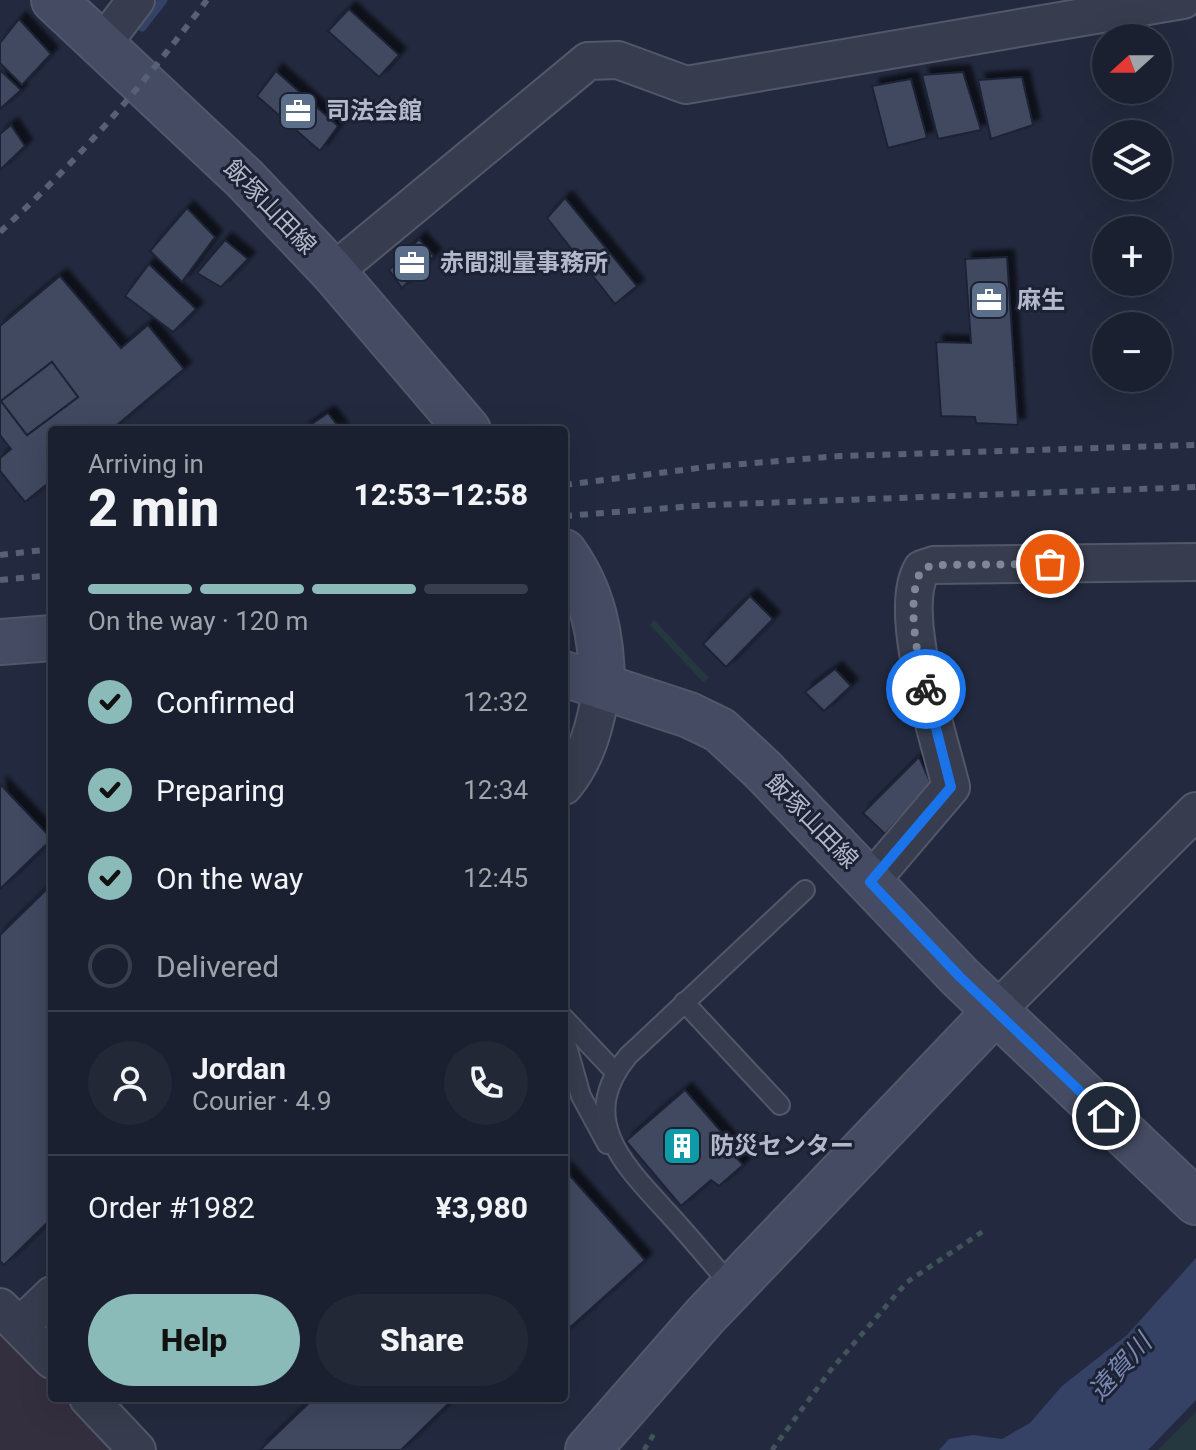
<!DOCTYPE html>
<meta charset="utf-8">
<style>
:root{--surface:#1a202f;--page:#232837;--text:#f1f3f6;--muted:#9fa3aa;--line:#383e4b;--accent:#8bbbb9}
body{margin:0;font-family:Roboto,"Noto Sans JP",sans-serif;background:var(--page);color:var(--text);height:100vh;display:flex;flex-direction:column;font-size:30px;white-space:nowrap}
*{box-sizing:border-box;margin:0}
p{font-size:26px;color:var(--muted)}
.icon{flex:none;width:44px;height:44px;fill:none;stroke:currentColor;stroke-width:2;stroke-linecap:round;stroke-linejoin:round}
.map{position:relative;flex:1;overflow:hidden}
.details{position:absolute;left:48px;top:426px;width:520px;height:976px;display:flex;flex-direction:column;background:var(--surface);border-radius:8px;box-shadow:0 8px 32px #0002,0 0 0 2px var(--line)}
.details>*{flex:none}
.needle{width:52px;rotate:249deg}
.controls{position:absolute;left:1092px;top:24px;display:grid;gap:16px}
.controls a{display:grid;place-items:center;width:80px;height:80px;border-radius:50%;background:var(--surface);box-shadow:0 8px 32px #0002,0 0 0 2px var(--line);font-size:40px}
.pin{position:absolute;display:grid;place-items:center;width:68px;height:68px;color:#fff;margin:-34px;border:4px solid #fff;border-radius:50%;box-shadow:0 2px 8px #0007}
.courier{position:absolute;display:grid;place-items:center;width:80px;height:80px;margin:-40px;border:6px solid #1a73e8;border-radius:50%;background:#fff;color:#222;box-shadow:0 2px 10px #0007}
.head em{font-style:normal;font-weight:800}
.head div{display:flex;flex-direction:column-reverse}
.head{display:flex;align-items:center;justify-content:space-between;height:136px;padding:0 40px}
h1{font-size:52px;font-weight:800;line-height:60px}
.bar{display:grid;grid-template-columns:repeat(4,1fr);gap:12px 8px;align-content:center;height:96px;padding:0 40px}
.bar i{height:10px;border-radius:6px;background:var(--line)}
.bar .current{background:var(--accent)}
.bar p{grid-column:span 4}
.line{display:flex;align-items:center;gap:20px;padding:0 40px;border-top:2px solid var(--line)}
.line div{flex:1}
.round{display:grid;place-items:center;flex:none;width:84px;height:84px;border-radius:42px;background:var(--page)}
ol{padding:0 40px;list-style:none}
li{display:flex;align-items:center;gap:24px;height:88px}
li p{margin-inline-start:auto}
li .icon{padding:8px;border-radius:50%;background:var(--accent);color:#111;stroke-width:4}
li:last-child{color:var(--muted)}
li i{width:44px;height:44px;border:4px solid var(--line);border-radius:50%}
.button{display:flex;gap:16px;margin-top:auto;padding:16px 40px}
.button a{flex:1;height:92px;border-radius:48px;background:var(--accent);color:#111;font-size:32px;font-weight:800;line-height:92px;text-align:center}
.button a+a{background:var(--page);color:var(--text)}
.map>svg:first-child{display:block}
.medical{fill:#342f3f}
.green{fill:#253840}
.water{fill:#354266}
.lines{fill:none;stroke-linecap:round;stroke-linejoin:round}
.stream{stroke:#354266;stroke-width:9}
.building{fill:#414961;stroke:#1e2435;stroke-width:2;fill-rule:evenodd;filter:url(#shadow)}
.lane-casing{stroke:#525869;stroke-width:22}
.street-casing{stroke:#525869;stroke-width:40}
.secondary-casing{stroke:#525869;stroke-width:48}
.path{stroke:#40545a;stroke-width:5;stroke-dasharray:6 6;stroke-linecap:butt}
.lane{stroke:#373d4e;stroke-width:18}
.street{stroke:#373d4e;stroke-width:36}
.secondary{stroke:#444b62;stroke-width:44}
.rail{stroke:#586076;stroke-width:6;stroke-dasharray:8 8;stroke-linecap:butt}
.done{stroke:#818699;stroke-width:8;stroke-dasharray:0 14.4}
.route{stroke:#1a73e8;stroke-width:10}
.labels{text-anchor:middle;dominant-baseline:central;stroke-width:6;stroke-linejoin:round;paint-order:stroke}
.poi-label{font-size:24px;font-weight:bold;fill:#b3b8ca;stroke:#1c2233;text-anchor:start}
.street-label{font-size:24px;fill:#b3b8ca;stroke:#1c2233}
.water-label{font-size:26px;font-style:italic;fill:#7988b2;stroke:#1c2233}
</style>
<div class="map">
<svg width="1196" height="1450" viewBox="0 0 1196 1450">
<defs>
<filter id="shadow"><feDropShadow dx="7" dy="-7" stdDeviation="2" flood-color="#0009"/></filter>
</defs>
<rect width="100%" height="100%" fill="#232a3f"/>
<polygon class="medical" points="0,1324 52,1378 52,1398 71,1398 119,1450 0,1450"/>
<g class="green">
<polygon points="654,620 709,678 703,682 650,625"/>
<polygon points="1196,1412 1196,1450 1158,1450"/>
</g>
<polygon class="water" points="1196,1258 1196,1400 1148,1450 939,1450 949,1439 973,1435 1002,1439 1030,1423 1062,1386 1127,1335"/>
<g class="lines">
<polyline class="stream" points="142,27 163,0"/>
</g>
<g class="building">
<polygon points="349,9 399,55 379,77 328,31"/>
<polygon points="19,19 51,54 22,85 0,63 0,43"/>
<polygon points="0,70 21,90 0,109"/>
<polygon points="276,71 338,126 320,151 257,96"/>
<polygon points="963,72 981,130 938,139 922,75"/>
<polygon points="1022,77 1033,125 991,139 978,80"/>
<polygon points="911,79 927,138 888,148 872,86"/>
<polygon points="11,125 25,146 0,170 0,134"/>
<polygon points="565,198 637,286 615,304 547,218"/>
<polygon points="187,208 215,237 182,282 150,251"/>
<polygon points="419,239 434,256 402,288 389,270"/>
<polygon points="225,240 248,259 221,287 197,273"/>
<polygon points="1007,257 1018,425 976,423 975,417 941,416 936,342 971,343 965,259"/>
<polygon points="149,264 196,309 173,332 125,296"/>
<path d="M60,276L121,348L148,325L184,369L111,430H52V480L25,502L0,471V458L11,449L0,435V326ZM52,362L78,397L27,435L1,401Z"/>
<polygon points="52,362 78,397 27,435 1,401"/>
<polygon points="328,413 341,430 303,430"/>
<polygon points="750,596 773,619 726,667 703,644"/>
<polygon points="835,669 851,686 824,711 805,692"/>
<polygon points="919,757 931,784 885,834 863,813"/>
<polygon points="0,784 52,839 0,889"/>
<polygon points="52,884 52,1218 4,1265 0,1261 0,935"/>
<polygon points="685,1090 738,1151 735,1156 743,1165 719,1186 711,1180 681,1206 626,1141"/>
<polygon points="564,1169 645,1260 564,1333"/>
<polygon points="314,1398 454,1398 401,1450 260,1450"/>
</g>
<g class="lines">
<defs>
<g id="lane">
<polyline points="684,1002 780,1105"/>
<polyline points="564,1018 615,1072"/>
<polyline points="564,1036 581,1096 607,1144"/>
<path d="M732,1287C711,1262 690,1237 668,1213C624,1165 576,1119 628,1056L805,890"/>
</g>
<g id="street">
<polyline points="102,45 136,0"/>
<polyline points="333,272 588,61 618,60 686,85 1183,0"/>
<path d="M564,786C588,757 596,722 602,686"/>
<path d="M870,882L951,787C939,737 896,611 922,569L934,565L1196,562"/>
<polyline points="996,1011 1196,811"/>
<polyline points="0,1307 52,1360"/>
<polyline points="20,1326 52,1295"/>
<polyline points="88,1398 137,1450"/>
</g>
<g id="secondary">
<polyline points="54,0 245,179 333,272 468,430"/>
<path d="M564,552C593,592 602,637 602,686"/>
<polyline points="0,642 52,638"/>
<polyline points="564,674 689,715 720,730 763,770 960,977 1196,1202"/>
<polyline points="588,1450 705,1316 996,1011"/>
</g>
</defs>
<use href="#lane" class="lane-casing"/>
<use href="#street" class="street-casing"/>
<use href="#secondary" class="secondary-casing"/>
<g class="path">
<polyline points="644,1450 654,1434"/>
<polyline points="772,1450 830,1371 907,1282 985,1230"/>
</g>
<use href="#lane" class="lane"/>
<use href="#street" class="street"/>
<use href="#secondary" class="secondary"/>
<g class="rail">
<path d="M0,232C78,161 144,84 207,0"/>
<polyline points="564,485 706,467 840,456 1196,445"/>
<polyline points="564,516 708,505 1196,487"/>
<polyline points="0,555 52,549"/>
<polyline points="0,580 52,575"/>
</g>
</g>
<g class="lines">
<path class="done" d="M926,689C917,658 905,597 922,569L934,565L1050,564"/>
<polyline class="route" points="926,689 951,787 870,882 960,977 1106,1116"/>
</g>
<defs>
<symbol id="office-square" viewBox="-11 -11 22 22"><rect x="-9" y="-9" width="18" height="18" rx="4" fill="#5c6f8a" stroke="#1c2233"/><path d="M-6-3h4V-5.5h4V-3h4V5H-6ZM-1-4.5V-3h2v-1.5ZM-6 0V1H6V0Z" fill="#fff"/></symbol>
<symbol id="building-square" viewBox="-11 -11 22 22"><rect x="-9" y="-9" width="18" height="18" rx="4" fill="#0f9aa8" stroke="#1c2233"/><path d="M-4-6H4V6H1V3H-1V6H-4ZM-2.5-4.3h1.7v1.8h-1.7ZM.8-4.3h1.7v1.8H.8ZM-2.5-1h1.7V.8h-1.7ZM.8-1h1.7V.8H.8Z" fill="#fff"/></symbol>
</defs>
<g fill-rule="evenodd">
<use href="#office-square" x="276" y="89" width="44" height="44"/>
<use href="#office-square" x="390" y="241" width="44" height="44"/>
<use href="#office-square" x="967" y="278" width="44" height="44"/>
<use href="#building-square" x="660" y="1124" width="44" height="44"/>
</g>
<g class="labels">
<g class="poi-label">
<text x="326" y="111">司法会館</text>
<text x="440" y="263">赤間測量事務所</text>
<text x="1017" y="300">麻生</text>
<text x="710" y="1146">防災センター</text>
</g>
<g class="street-label">
<text transform="translate(270 207) rotate(46)">飯塚山田線</text>
<text transform="translate(812 821) rotate(46)">飯塚山田線</text>
</g>
<g class="water-label">
<text transform="translate(1120 1367) rotate(-48)">遠賀川</text>
</g>
</g>
</svg>
<div class="controls">
<a><svg class="needle" viewBox="-14 -14 28 28"><path d="M0-13l5 13h-10z" fill="#e53935"/><path d="M0 13l5-13h-10z" fill="#9fa3aa"/></svg></a>
<a><svg class="icon" aria-label="layers" viewBox="0 0 24 24"><path d="M12 4l9 5-9 5-9-5zM3 14l9 5 9-5"/></svg></a>
<a>+</a>
<a>−</a>
</div>
<div class="pin" style="left:1050px;top:564px;background:#ea580c"><svg class="icon" aria-label="bag" viewBox="0 0 24 24"><path d="M5 8h14l-1 12H6zM9 8a3 3 0 0 1 6 0"/></svg></div>
<div class="pin" style="left:1106px;top:1116px;background:#1f2937"><svg class="icon" aria-label="home" viewBox="0 0 24 24"><path d="M3 11l9-7 9 7M6 9v11h12V9"/></svg></div>
<div class="courier" style="left:926px;top:689px"><svg class="icon" aria-label="bike" viewBox="0 0 24 24"><circle cx="6" cy="16" r="4"/><circle cx="18" cy="16" r="4"/><path d="M6 16l4-8h5l3 8M10 8l3 8H6M13 5h3"/></svg></div>
<section class="details">
<div class="head"><div><h1>2 min</h1><p>Arriving in</p></div><em>12:53–12:58</em></div>
<div class="bar"><i class="current"></i><i class="current"></i><i class="current"></i><i></i><p>On the way · 120 m</p></div>
<ol>
<li><svg class="icon" aria-label="check" viewBox="0 0 24 24"><path d="M5 12l5 5 9-10"/></svg>Confirmed<p>12:32</p></li>
<li><svg class="icon" aria-label="check" viewBox="0 0 24 24"><path d="M5 12l5 5 9-10"/></svg>Preparing<p>12:34</p></li>
<li><svg class="icon" aria-label="check" viewBox="0 0 24 24"><path d="M5 12l5 5 9-10"/></svg>On the way<p>12:45</p></li>
<li><i></i>Delivered</li>
</ol>
<div class="line" style="height:144px"><a class="round"><svg class="icon" aria-label="person" viewBox="0 0 24 24"><circle cx="12" cy="8" r="4"/><path d="M4 21q1-7 8-7t8 7"/></svg></a><div><b>Jordan</b><p>Courier · 4.9</p></div><a class="round"><svg class="icon" aria-label="phone" viewBox="0 0 24 24"><path d="M5 4h4l2 5-3 2q2 4 5 5l2-3 5 2v4C11 20 4 13 5 4z"/></svg></a></div>
<div class="line" style="height:104px"><div>Order #1982</div><b>¥3,980</b></div>
<div class="button"><a>Help</a><a>Share</a></div>
</section>
</div>
